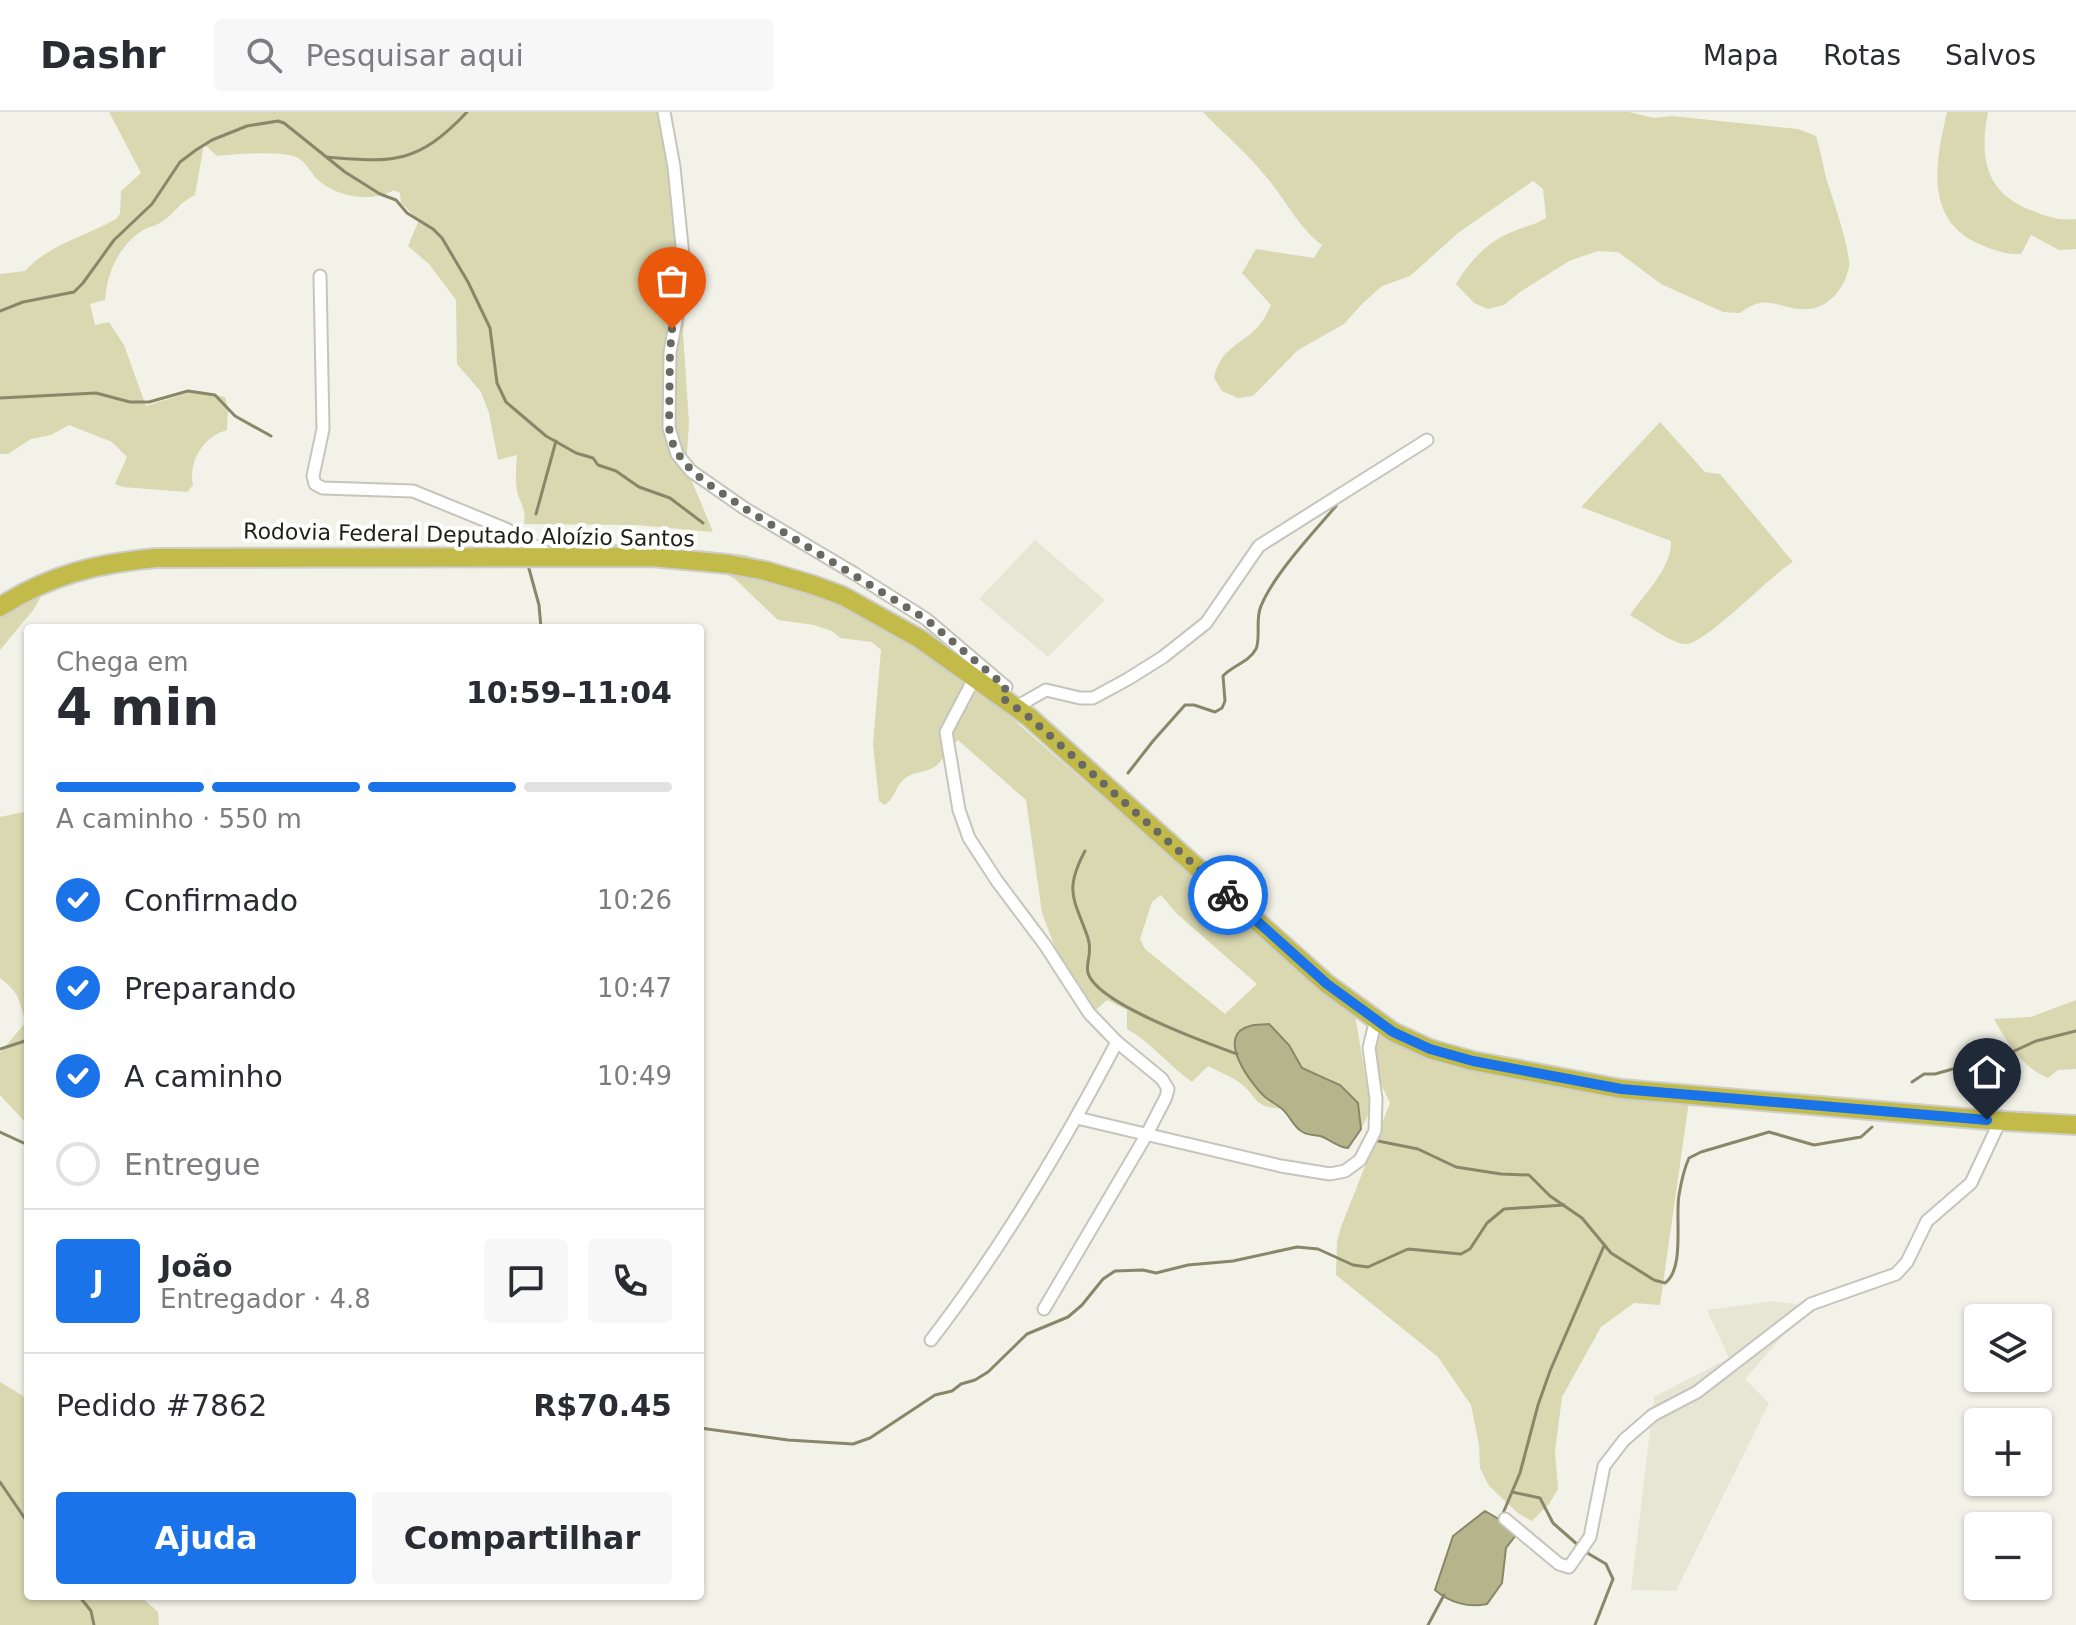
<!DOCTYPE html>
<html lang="pt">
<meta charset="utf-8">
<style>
:root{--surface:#fff;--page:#f7f7f7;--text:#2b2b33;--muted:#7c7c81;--line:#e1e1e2;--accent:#1a73e8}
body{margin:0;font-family:"DejaVu Sans",sans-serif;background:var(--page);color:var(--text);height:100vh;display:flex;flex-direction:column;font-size:30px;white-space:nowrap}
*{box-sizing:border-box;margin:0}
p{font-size:26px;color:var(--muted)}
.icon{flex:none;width:44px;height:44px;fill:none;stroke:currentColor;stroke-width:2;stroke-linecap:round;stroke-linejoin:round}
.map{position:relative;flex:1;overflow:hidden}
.panel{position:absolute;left:24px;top:512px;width:680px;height:976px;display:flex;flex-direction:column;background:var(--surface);border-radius:8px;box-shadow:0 2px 6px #0004}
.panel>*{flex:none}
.fabs{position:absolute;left:1964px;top:1192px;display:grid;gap:16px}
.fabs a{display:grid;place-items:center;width:88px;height:88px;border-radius:8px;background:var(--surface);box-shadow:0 2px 6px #0004;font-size:40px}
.pin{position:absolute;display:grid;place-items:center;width:68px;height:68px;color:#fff;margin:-82px -34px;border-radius:50% 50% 50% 0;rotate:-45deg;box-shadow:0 0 8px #0007}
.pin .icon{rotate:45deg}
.courier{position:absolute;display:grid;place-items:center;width:80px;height:80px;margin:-40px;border:6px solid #1a73e8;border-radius:50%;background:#fff;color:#222;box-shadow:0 2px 10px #0007}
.headline em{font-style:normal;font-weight:700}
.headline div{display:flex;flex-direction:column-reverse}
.headline{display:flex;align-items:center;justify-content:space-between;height:136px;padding:0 32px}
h1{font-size:52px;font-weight:700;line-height:60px}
.bar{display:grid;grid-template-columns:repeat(4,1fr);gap:12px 8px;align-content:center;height:96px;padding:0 32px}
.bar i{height:10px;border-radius:6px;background:var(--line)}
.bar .selected{background:var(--accent)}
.bar p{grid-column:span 4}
.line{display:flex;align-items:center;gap:20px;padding:0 32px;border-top:2px solid var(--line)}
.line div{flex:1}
.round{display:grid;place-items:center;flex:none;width:84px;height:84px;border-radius:8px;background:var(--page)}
ol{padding:0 32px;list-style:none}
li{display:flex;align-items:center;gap:24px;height:88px}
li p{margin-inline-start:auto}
li .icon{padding:8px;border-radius:50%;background:var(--accent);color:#fff;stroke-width:4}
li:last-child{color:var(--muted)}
li i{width:44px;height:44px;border:4px solid var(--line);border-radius:50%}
.primary-button{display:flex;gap:16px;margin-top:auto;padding:16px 32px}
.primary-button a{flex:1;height:92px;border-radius:8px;background:var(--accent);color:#fff;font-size:32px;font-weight:700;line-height:92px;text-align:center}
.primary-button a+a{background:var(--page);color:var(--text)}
header{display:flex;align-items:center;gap:48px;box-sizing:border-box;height:112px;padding:0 40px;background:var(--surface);border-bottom:2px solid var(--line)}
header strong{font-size:38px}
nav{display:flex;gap:44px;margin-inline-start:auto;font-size:28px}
.search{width:560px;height:72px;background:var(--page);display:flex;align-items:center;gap:20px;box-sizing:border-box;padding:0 28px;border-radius:8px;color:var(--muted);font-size:30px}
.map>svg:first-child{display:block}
.built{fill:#e7e6d5}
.green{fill:#dad8b1;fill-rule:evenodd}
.water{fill:#b6b48a;stroke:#898769;stroke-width:2}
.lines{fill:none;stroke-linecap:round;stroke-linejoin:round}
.stream{stroke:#898769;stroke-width:3}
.minor-casing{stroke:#c6c5bc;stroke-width:15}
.trunk-casing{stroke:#cececd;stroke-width:22}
.minor{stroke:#fff;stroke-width:11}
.trunk{stroke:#c2bb4a;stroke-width:18}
.done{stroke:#696963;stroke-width:8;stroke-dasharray:0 14.4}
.route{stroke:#1a73e8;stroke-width:10}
.labels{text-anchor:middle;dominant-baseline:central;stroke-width:8;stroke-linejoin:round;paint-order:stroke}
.street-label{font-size:22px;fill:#1f1f1b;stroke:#fffffe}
</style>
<header>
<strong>Dashr</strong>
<div class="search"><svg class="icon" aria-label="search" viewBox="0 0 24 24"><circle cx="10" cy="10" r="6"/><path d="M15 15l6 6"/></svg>Pesquisar aqui</div>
<nav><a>Mapa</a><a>Rotas</a><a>Salvos</a></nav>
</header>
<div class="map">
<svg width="2076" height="1513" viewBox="0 0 2076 1513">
<rect width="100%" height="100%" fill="#f2f2e8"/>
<g class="built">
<polygon points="1035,428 1105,488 1048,545 979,487"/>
<polygon points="1773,1189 1809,1194 1745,1267 1769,1291 1676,1479 1631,1478 1654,1285 1729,1246 1707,1198"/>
</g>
<g class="green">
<path d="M109,0H668L681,63L690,166L683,221L689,311L686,355L713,420L636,413L524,412C526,395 521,394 517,379C515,367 516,355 517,343L498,348L489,301L481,280L457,252L456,188L429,152L408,134L419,108L401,91L400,81L394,78C371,91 338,85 319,69C311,62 307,51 298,46C285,38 233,42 217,44L204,32L195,83C179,90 174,103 160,111C155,114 148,115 143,118C119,134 107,160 105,188L90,192L95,213L109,210L124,233L146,294L194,279L225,285L228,296L227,318C204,324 188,349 193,373L187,380L123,375L115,372L127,345L112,330L69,313L51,323L31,327L8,342H0V162L25,159C48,133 86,124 116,107L120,102L121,79L141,61Z"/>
<path d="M1203,0H1629L1654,6L1672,4L1798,17L1816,24C1820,38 1823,52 1826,66C1832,84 1851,139 1849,155C1845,175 1830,195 1809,197C1780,200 1769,178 1740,201L1723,200L1661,172L1618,140L1598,139L1569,149L1520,180L1504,193L1488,197L1474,191L1456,172C1468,152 1484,133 1505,123C1519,116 1533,114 1546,106L1543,77L1533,69L1458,121L1410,164L1382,174L1363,191L1344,212L1298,238L1253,284L1238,286L1222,279L1214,266C1221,233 1244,233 1261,211C1265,206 1268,199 1271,193L1242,161L1256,137L1314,146L1322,133C1298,115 1288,91 1268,67C1249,43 1224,22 1203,0Z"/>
<path d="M1947,0H1988C1979,45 1985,82 2033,99C2048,105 2059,109 2076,107V137L2059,138L2031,123L2021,142C2005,143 1994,138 1979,132C1923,107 1936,48 1947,0Z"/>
<path d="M1660,310L1705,360L1720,362L1793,450C1769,464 1705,533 1685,532C1673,532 1642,510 1630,503C1644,482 1672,456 1671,429L1581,395Z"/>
<path d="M593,432H634L745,443L801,460L928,533L1294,853L1354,897L1371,998L1361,1017V1003L1330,967L1302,956L1289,933L1269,912L1249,914C1252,955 1244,973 1283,997C1251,995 1259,985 1239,970C1230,964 1218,959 1208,954L1192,970C1168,953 1152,931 1127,917V898L1107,888L1088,905L1057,841L1042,801L1026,688L958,628C947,636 944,649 933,656C923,661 911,660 903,668C895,676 896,684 885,693L879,689L873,632L881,538L872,530L840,526L832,519L814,513L778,508L735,467L720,459L617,440ZM1161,783L1176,801L1257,872L1225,902L1145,837L1140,827L1152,790Z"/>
<polygon points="44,479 34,497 0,538 0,489"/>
<path d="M28,699V1009L26,1011L0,983V941L25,911C21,890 18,879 0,866V705Z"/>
<path d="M2076,888V957L2058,958L2048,966C2022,955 2007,931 1994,907L2031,905Z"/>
<polygon points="1391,917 1448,939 1577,960 1691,975 1660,1193 1634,1191 1601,1215 1562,1285 1555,1339 1558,1377 1549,1392 1532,1409 1519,1402 1489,1374 1480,1356 1479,1333 1471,1293 1438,1245 1336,1163 1337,1130 1341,1115 1390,991 1378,966 1369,923"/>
<polygon points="0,1270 23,1284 28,1300 28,1484 140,1484 158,1500 159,1513 0,1513"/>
</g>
<g class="water">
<path d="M1269,912L1289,933L1302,956L1340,973L1358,991L1361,1017L1348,1036C1337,1035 1330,1027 1320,1024C1312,1022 1308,1024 1301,1019C1293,1014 1289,1002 1281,996C1276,992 1270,989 1265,985C1251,972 1214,923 1250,914C1256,912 1264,913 1269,912Z"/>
<path d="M1485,1399L1519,1419L1506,1436L1502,1471L1487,1492C1469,1496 1450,1491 1435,1478L1453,1424Z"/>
</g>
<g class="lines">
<g class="stream">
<path d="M327,45C394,51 418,52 467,0"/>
<polyline points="0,199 23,190 74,180 83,171 114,128 152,92 180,50 196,38 212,28 247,14 278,9 284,11 345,60 380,82 396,88 407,101 433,117 442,126 468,170 490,216 497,271 506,290 546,324 576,341 593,346 598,353 616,359 639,375 670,386 703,411"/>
<polyline points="0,286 96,281 130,290 149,290 188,279 215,283 235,304 271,324"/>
<polyline points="536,402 556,329"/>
<polyline points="528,453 539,493 541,516"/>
<path d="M1128,661L1153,629L1185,593H1194L1215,600L1222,596L1225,589L1223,564C1233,553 1248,551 1256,537C1261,526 1255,507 1261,494C1274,462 1313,421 1336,394"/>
<path d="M1085,739C1063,780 1075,788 1088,826C1093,843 1085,851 1088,861C1097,892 1207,931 1237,942"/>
<polyline points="0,937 28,928"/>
<polyline points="1912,970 1924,962 1935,962 2010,941 2036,929 2076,919"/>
<polyline points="0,1020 28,1033"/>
<path d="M1378,1029L1418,1037L1456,1055L1501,1062L1529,1063L1550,1084L1582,1106L1611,1141L1654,1168L1665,1171C1685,1157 1675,1106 1679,1083C1681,1071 1684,1057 1689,1046L1701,1040L1769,1020L1814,1033L1861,1025L1872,1015"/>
<polyline points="700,1316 788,1328 853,1332 870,1326 935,1283 952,1279 961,1272 975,1268 988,1260 1027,1222 1068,1205 1082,1193 1103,1167 1115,1159 1143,1158 1156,1161 1188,1153 1233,1149 1297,1135 1318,1137 1353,1153 1368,1155 1408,1137 1461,1142 1470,1137 1487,1111 1504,1097 1564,1093"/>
<polyline points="0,1370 28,1411"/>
<polyline points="1512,1380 1540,1386 1553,1411 1578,1433"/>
<polyline points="1501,1406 1520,1361 1538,1293 1550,1259 1604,1134"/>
<polyline points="1584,1439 1606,1452 1613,1467 1595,1513"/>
<polyline points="79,1484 91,1499 94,1513"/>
<polyline points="1428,1513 1444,1483"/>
</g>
<defs>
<g id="minor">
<polyline points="664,0 674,55 683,144 681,181 670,240 669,316 677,342 691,359 744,396 855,462 926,507 1006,575 1001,585"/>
<polyline points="320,164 323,317 313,364 315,372 323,376 413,379 506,417 550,443"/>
<polyline points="975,565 946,620 959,698 969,726 997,769 1045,833 1089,901 1117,930 1162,967 1168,977 1166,985 1147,1022 1044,1197"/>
<polyline points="1016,595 1046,578 1080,586 1093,586 1128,567 1163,545 1206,511 1259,434 1427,328"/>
<polyline points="1077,1006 1281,1054 1330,1062 1345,1059 1360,1048 1375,1019 1376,987 1369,936 1376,907"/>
<path d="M931,1228C1002,1136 1063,1033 1117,930"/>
<polyline points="1505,1407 1559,1452 1569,1455 1590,1425 1604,1354 1624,1328 1653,1303 1697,1280 1811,1192 1896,1162 1907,1150 1927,1109 1971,1071 2000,1009"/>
</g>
<path id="trunk" d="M0,495C49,463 98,451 156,446L652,445L728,452L766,459L813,473L843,484L920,527L1029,605L1327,872L1393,920L1430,937L1473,949L1621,977L1987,1008L2076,1013"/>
</defs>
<use href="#minor" class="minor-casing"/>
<use href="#trunk" class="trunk-casing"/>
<use href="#minor" class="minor"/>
<use href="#trunk" class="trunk"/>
</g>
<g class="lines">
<polyline class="done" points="672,217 670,240 669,316 673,332 683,350 704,369 744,396 926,507 1006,575 1001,585 1029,605 1228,783"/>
<polyline class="route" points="1228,783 1327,872 1393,920 1430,937 1473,949 1621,977 1987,1008"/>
</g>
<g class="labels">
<g class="street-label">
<text transform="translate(469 423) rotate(1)">Rodovia Federal Deputado Aloízio Santos</text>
</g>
</g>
</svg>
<div class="fabs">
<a><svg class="icon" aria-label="layers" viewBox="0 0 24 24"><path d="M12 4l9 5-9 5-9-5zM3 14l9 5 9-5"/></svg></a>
<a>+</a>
<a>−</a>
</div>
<div class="pin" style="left:672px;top:217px;background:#ea580c"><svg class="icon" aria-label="bag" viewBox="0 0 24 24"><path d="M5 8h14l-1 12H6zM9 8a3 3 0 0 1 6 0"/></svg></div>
<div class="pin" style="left:1987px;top:1008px;background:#1f2937"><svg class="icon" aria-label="home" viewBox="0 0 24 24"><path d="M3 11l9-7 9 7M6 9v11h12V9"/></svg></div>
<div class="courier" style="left:1228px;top:783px"><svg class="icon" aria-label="bike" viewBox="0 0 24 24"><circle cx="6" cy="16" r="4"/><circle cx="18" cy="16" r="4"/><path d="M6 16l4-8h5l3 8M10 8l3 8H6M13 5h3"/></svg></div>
<section class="panel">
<div class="headline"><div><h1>4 min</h1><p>Chega em</p></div><em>10:59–11:04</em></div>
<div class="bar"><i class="selected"></i><i class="selected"></i><i class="selected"></i><i></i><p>A caminho · 550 m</p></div>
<ol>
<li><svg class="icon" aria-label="check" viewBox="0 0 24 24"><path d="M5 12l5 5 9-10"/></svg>Confirmado<p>10:26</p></li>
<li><svg class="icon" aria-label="check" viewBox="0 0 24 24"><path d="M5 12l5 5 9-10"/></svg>Preparando<p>10:47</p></li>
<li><svg class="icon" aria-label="check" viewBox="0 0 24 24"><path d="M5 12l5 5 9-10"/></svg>A caminho<p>10:49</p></li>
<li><i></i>Entregue</li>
</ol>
<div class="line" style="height:144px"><b class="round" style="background:var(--accent);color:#fff">J</b><div><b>João</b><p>Entregador · 4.8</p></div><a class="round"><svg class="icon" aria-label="chat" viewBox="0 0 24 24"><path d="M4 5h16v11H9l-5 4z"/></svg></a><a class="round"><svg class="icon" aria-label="phone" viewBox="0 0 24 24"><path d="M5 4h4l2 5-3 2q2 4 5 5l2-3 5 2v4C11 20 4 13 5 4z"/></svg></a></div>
<div class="line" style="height:104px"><div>Pedido #7862</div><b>R$70.45</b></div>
<div class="primary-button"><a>Ajuda</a><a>Compartilhar</a></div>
</section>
</div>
